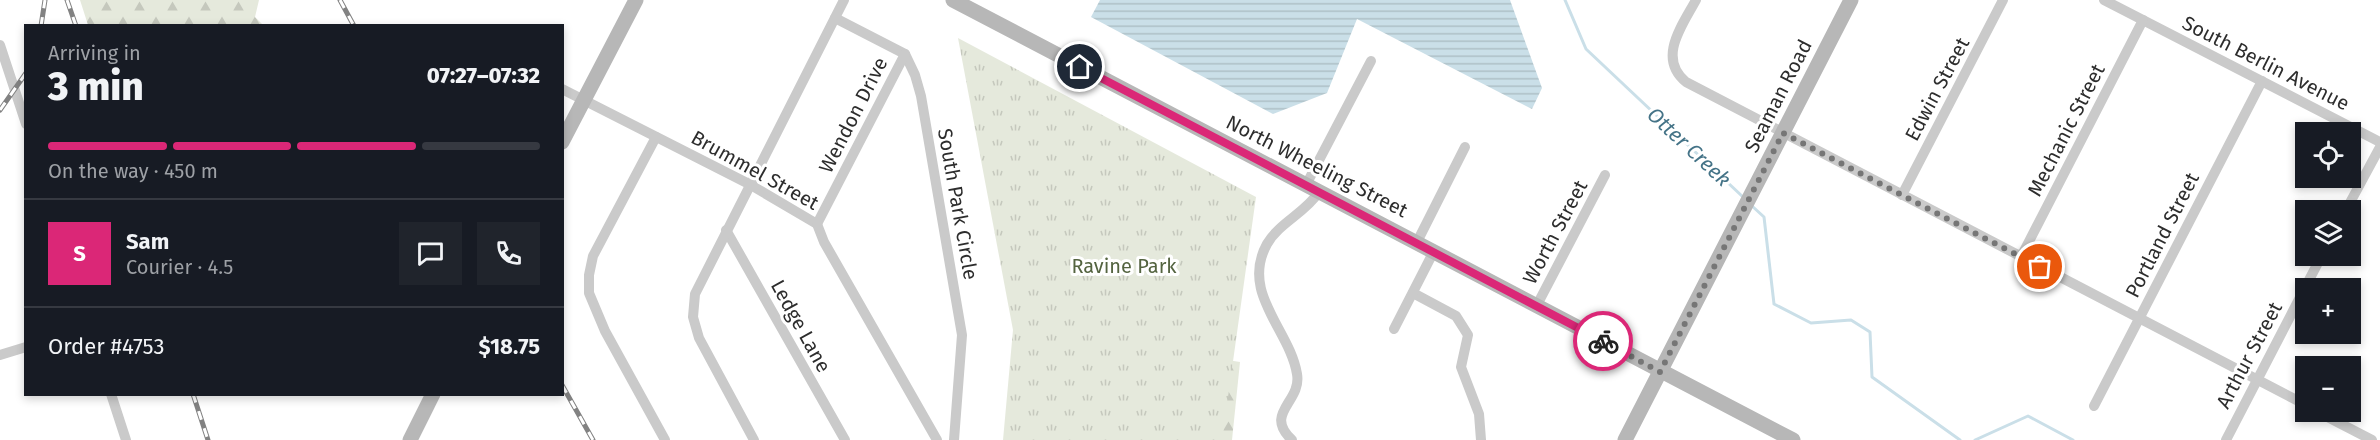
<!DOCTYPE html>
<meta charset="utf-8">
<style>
:root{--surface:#171b24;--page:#20242c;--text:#f1f3f6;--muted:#9ea1a6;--line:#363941;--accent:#db2777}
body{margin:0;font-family:"Fira Sans",sans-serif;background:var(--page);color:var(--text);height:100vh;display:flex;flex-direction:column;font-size:22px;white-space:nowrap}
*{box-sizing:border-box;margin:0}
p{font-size:20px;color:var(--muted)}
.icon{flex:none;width:33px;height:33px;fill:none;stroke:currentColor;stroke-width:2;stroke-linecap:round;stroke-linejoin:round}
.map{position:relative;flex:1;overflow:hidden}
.details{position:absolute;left:24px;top:24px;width:540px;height:372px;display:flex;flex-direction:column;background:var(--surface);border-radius:0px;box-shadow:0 3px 9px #0003}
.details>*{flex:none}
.fabs{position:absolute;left:2295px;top:122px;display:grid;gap:12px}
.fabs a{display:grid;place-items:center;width:66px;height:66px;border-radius:0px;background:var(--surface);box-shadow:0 3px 9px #0003;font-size:30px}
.pin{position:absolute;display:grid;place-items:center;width:51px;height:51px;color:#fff;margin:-26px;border:3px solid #fff;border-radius:50%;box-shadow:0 2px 6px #0007}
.courier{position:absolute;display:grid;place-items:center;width:60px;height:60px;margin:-30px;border:4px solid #db2777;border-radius:50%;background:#fff;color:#222;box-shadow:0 2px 8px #0007}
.headline em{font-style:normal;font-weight:800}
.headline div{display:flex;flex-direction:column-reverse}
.headline{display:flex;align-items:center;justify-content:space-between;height:102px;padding:0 24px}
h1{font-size:39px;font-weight:800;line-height:45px}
.bar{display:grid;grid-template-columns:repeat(4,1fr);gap:9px 6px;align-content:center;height:72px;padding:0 24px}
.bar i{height:8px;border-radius:4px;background:var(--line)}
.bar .on{background:var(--accent)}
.bar p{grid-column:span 4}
.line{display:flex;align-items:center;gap:15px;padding:0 24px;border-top:2px solid var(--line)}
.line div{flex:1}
.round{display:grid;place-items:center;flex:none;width:63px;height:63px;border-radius:0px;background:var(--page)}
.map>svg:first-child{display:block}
.forest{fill:url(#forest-firs)}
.park{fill:url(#park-tufts)}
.water{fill:url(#water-rules)}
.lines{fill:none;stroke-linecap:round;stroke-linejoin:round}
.stream{stroke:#cadfe8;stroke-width:3}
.street{stroke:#cacaca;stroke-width:10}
.secondary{stroke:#b7b7b7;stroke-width:15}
.rail-casing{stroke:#828282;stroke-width:5}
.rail{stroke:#fff;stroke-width:3;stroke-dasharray:9;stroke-linecap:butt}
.done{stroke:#767676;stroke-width:6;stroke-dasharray:0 10.8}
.route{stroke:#db2777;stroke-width:8}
.labels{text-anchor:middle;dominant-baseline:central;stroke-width:6;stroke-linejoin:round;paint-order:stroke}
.street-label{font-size:20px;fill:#2d2d2d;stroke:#fff}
.park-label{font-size:20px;fill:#546440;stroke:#fff}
.water-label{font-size:21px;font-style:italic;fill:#447387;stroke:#fff}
</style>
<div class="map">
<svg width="2380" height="440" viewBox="0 0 2380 440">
<defs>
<pattern id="forest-firs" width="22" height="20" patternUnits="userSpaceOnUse" patternTransform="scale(1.5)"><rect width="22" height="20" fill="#e5e9dc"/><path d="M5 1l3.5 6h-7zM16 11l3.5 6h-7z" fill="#c5c8bd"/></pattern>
<pattern id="park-tufts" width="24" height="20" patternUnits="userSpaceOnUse" patternTransform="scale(1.5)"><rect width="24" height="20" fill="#e5e9dc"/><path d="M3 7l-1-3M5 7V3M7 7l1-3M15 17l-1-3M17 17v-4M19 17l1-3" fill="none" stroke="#c5c8bd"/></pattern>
<pattern id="water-rules" width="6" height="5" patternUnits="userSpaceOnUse" patternTransform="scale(1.5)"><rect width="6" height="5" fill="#cadfe8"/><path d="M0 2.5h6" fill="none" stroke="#aec0c7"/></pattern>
</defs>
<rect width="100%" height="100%" fill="#fff"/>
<g class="forest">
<polygon points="80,0 259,0 255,17 263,25 88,25"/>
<polygon points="1221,359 1240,362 1232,440 1213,440"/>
</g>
<polygon class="park" points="958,38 1256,197 1222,440 1003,440 1013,330"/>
<polygon class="water" points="1100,0 1510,0 1542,88 1532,109 1357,19 1327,93 1273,114 1091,17"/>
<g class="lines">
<g class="stream">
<polyline points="1565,0 1586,49 1743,197"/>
<polyline points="1752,206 1764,217 1774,304 1811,323 1851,320 1870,332 1872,377 1960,440"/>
<polyline points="1975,440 2028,416 2073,440"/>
</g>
<g class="street">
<path d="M1696,0C1682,26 1657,58 1686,82L2306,405"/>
<polyline points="2104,0 2380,142"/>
<polyline points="835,18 905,54 915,75 921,96 962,335 954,440"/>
<polyline points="0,45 26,124"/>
<polyline points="562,89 749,184 817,224 824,242 937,440"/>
<polyline points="656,137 593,256 589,275 589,293 605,331 665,440"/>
<polyline points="1306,185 1371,61"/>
<polyline points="1902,195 2003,0"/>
<polyline points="2346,210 2380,147"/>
<polyline points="817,224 905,54"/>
<polyline points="726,230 845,440"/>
<polyline points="1417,242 1465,147"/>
<polyline points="2021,257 2143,20"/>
<polyline points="1413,293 1456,316 1468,335 1461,367 1479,414 1481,440"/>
<polyline points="1537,305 1605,175"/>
<polyline points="1394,329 1434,251"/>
<polyline points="0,355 26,347"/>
<polyline points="111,394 126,440"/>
<polyline points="2094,406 2262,81"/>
<polyline points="2316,411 2372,440"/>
<polyline points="754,440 699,338 693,317 695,294 844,0"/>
<path d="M1292,440C1263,413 1302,402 1297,374C1290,330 1240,293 1267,244C1279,223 1305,213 1319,192"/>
<polyline points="2226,440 2322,255"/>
</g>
<g class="secondary">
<polyline points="953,0 1793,440"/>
<polyline points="562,142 636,0"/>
<polyline points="410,440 433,394"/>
<polyline points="1625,440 1851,0"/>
</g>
<defs>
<g id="rail">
<polyline points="67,0 76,26"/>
<polyline points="340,0 354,26"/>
<polyline points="41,26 45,0"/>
<polyline points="0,110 26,73"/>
<polyline points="562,385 593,440"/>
<polyline points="193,394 208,440"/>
</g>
</defs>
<use href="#rail" class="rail-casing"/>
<use href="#rail" class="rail"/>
</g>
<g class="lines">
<polyline class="done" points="1603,341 1660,372 1783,133 2040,267"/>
<polyline class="route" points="1080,67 1603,341"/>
</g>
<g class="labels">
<g class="street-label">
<text transform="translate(2266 63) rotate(27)">South Berlin Avenue</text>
<text transform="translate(1937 89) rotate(-62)">Edwin Street</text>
<text transform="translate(1778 96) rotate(-63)">Seaman Road</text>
<text transform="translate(853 115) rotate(-63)">Wendon Drive</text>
<text transform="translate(2066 130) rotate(-63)">Mechanic Street</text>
<text transform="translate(1317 166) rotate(27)">North Wheeling Street</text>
<text transform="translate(755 170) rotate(29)">Brummel Street</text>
<text transform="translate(958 204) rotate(80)">South Park Circle</text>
<text transform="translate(1555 232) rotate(-62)">Worth Street</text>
<text transform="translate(2162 235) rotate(-63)">Portland Street</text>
<text transform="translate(801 326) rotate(61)">Ledge Lane</text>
<text transform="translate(2249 355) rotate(-62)">Arthur Street</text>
</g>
<g class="park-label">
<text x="1124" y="266">Ravine Park</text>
</g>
<g class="water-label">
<text transform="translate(1689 147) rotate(43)">Otter Creek</text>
</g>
</g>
</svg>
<div class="fabs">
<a><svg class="icon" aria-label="locate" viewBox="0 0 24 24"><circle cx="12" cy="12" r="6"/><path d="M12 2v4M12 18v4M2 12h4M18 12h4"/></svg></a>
<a><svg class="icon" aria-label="layers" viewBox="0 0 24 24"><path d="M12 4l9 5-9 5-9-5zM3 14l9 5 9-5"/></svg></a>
<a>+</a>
<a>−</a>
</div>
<div class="pin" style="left:2040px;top:267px;background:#ea580c"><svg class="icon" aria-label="bag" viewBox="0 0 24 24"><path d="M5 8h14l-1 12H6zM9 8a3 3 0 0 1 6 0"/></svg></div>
<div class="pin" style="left:1080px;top:67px;background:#1f2937"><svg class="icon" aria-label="home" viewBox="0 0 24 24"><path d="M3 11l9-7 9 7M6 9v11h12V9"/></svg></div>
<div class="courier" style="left:1603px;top:341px"><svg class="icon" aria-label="bike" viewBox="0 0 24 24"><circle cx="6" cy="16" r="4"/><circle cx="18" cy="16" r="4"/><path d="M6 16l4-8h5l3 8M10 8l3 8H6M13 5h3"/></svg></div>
<section class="details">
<div class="headline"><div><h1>3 min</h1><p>Arriving in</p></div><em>07:27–07:32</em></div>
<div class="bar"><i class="on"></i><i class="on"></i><i class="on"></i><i></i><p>On the way · 450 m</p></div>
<div class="line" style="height:108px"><b class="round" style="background:var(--accent);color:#fff">S</b><div><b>Sam</b><p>Courier · 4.5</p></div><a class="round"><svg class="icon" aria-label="chat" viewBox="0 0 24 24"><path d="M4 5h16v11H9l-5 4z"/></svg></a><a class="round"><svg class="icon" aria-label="phone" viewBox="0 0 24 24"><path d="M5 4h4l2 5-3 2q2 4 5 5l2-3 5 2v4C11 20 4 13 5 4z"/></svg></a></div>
<div class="line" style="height:78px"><div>Order #4753</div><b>$18.75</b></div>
</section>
</div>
